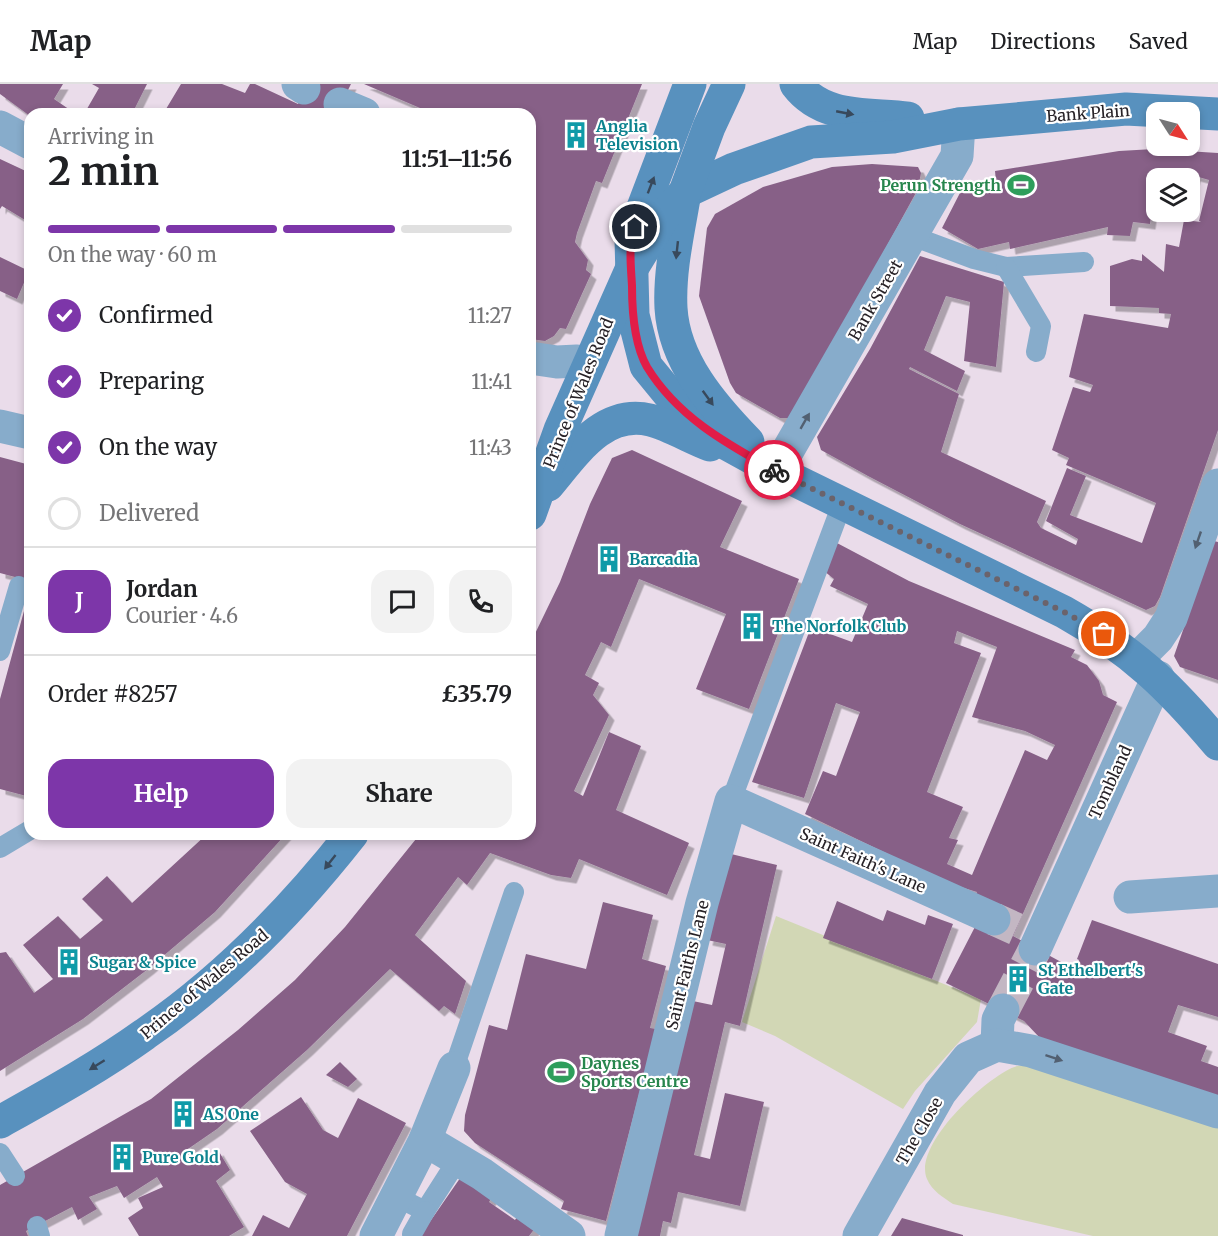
<!DOCTYPE html>
<meta charset="utf-8">
<style>
:root{--surface:#fff;--page:#f2f2f2;--text:#202124;--muted:#757577;--line:#e0e0e0;--accent:#7d36a9}
body{margin:0;font-family:Merriweather,serif;background:var(--page);color:var(--text);height:100vh;display:flex;flex-direction:column;font-size:22px;white-space:nowrap}
*{box-sizing:border-box;margin:0}
p{font-size:20px;color:var(--muted)}
.icon{flex:none;width:33px;height:33px;fill:none;stroke:currentColor;stroke-width:2;stroke-linecap:round;stroke-linejoin:round}
.map{position:relative;flex:1;overflow:hidden}
.details{position:absolute;left:24px;top:24px;width:512px;height:732px;display:flex;flex-direction:column;background:var(--surface);border-radius:18px;box-shadow:0 3px 9px #0003}
.details>*{flex:none}
.needle{width:39px;rotate:126deg}
.fabs{position:absolute;left:1146px;top:18px;display:grid;gap:12px}
.fabs a{display:grid;place-items:center;width:54px;height:54px;border-radius:12px;background:var(--surface);box-shadow:0 3px 9px #0003;font-size:30px}
.pin{position:absolute;display:grid;place-items:center;width:51px;height:51px;color:#fff;margin:-26px;border:3px solid #fff;border-radius:50%;box-shadow:0 2px 6px #0007}
.courier{position:absolute;display:grid;place-items:center;width:60px;height:60px;margin:-30px;border:4px solid #e11d48;border-radius:50%;background:#fff;color:#222;box-shadow:0 2px 8px #0007}
.head em{font-style:normal;font-weight:700}
.head div{display:flex;flex-direction:column-reverse}
.head{display:flex;align-items:center;justify-content:space-between;height:102px;padding:0 24px}
h1{font-size:39px;font-weight:700;line-height:45px}
.bar{display:grid;grid-template-columns:repeat(4,1fr);gap:9px 6px;align-content:center;height:72px;padding:0 24px}
.bar i{height:8px;border-radius:4px;background:var(--line)}
.bar .active{background:var(--accent)}
.bar p{grid-column:span 4}
.line{display:flex;align-items:center;gap:15px;padding:0 24px;border-top:2px solid var(--line)}
.line div{flex:1}
.round{display:grid;place-items:center;flex:none;width:63px;height:63px;border-radius:18px;background:var(--page)}
ol{padding:0 24px;list-style:none}
li{display:flex;align-items:center;gap:18px;height:66px}
li p{margin-inline-start:auto}
li .icon{padding:6px;border-radius:50%;background:var(--accent);color:#fff;stroke-width:4}
li:last-child{color:var(--muted)}
li i{width:33px;height:33px;border:3px solid var(--line);border-radius:50%}
.cta{display:flex;gap:12px;margin-top:auto;padding:12px 24px}
.cta a{flex:1;height:69px;border-radius:18px;background:var(--accent);color:#fff;font-size:24px;font-weight:700;line-height:69px;text-align:center}
.cta a+a{background:var(--page);color:var(--text)}
header{display:flex;align-items:center;gap:36px;box-sizing:border-box;height:84px;padding:0 30px;background:var(--surface);border-bottom:2px solid var(--line)}
header strong{font-size:28px}
nav{display:flex;gap:33px;margin-inline-start:auto;font-size:21px}
.map>svg:first-child{display:block}
.green{fill:#d2d7b5}
.building{fill:#876187;fill-rule:evenodd;filter:url(#shadow)}
.lines{fill:none;stroke-linecap:round;stroke-linejoin:round}
.street-tunnel{stroke:#c3b7c3;stroke-width:33;stroke-dasharray:33 16;stroke-linecap:butt}
.lane{stroke:#87accb;stroke-width:20}
.street{stroke:#87accb;stroke-width:33}
.secondary{stroke:#5891be;stroke-width:33}
.oneway{fill:#38495c}
.oneway2{fill:#526071}
.done{stroke:#6b636b;stroke-width:6;stroke-dasharray:0 10.8}
.route{stroke:#e11d48;stroke-width:8}
.labels{text-anchor:middle;dominant-baseline:central;stroke-width:4.5;stroke-linejoin:round;paint-order:stroke}
.street-label{font-size:16px;fill:#272227;stroke:#fff}
.culture-label{font-size:16px;font-weight:bold;fill:#0d838f;stroke:#fff;text-anchor:start}
.leisure-label{font-size:16px;font-weight:bold;fill:#27864d;stroke:#fff;text-anchor:end}
</style>
<header>
<strong>Map</strong>
<nav><a>Map</a><a>Directions</a><a>Saved</a></nav>
</header>
<div class="map">
<svg width="1218" height="1152" viewBox="0 0 1218 1152">
<defs>
<filter id="shadow"><feDropShadow dx="5.5" dy="5.5" stdDeviation="0" flood-color="#0004"/></filter>
</defs>
<rect width="100%" height="100%" fill="#eadcea"/>
<g class="green">
<polygon points="776,832 981,915 977,938 915,1007 903,1025 775,952 742,938"/>
<path d="M1045,981L1218,1040V1152H1093L953,1120C943,1113 932,1107 927,1095C912,1061 988,991 1017,982C1026,980 1036,981 1045,981Z"/>
</g>
<g class="building">
<polygon points="0,0 63,0 54,15 76,30 30,32 0,10"/>
<polygon points="92,0 147,0 132,30 84,30 99,4"/>
<polygon points="181,0 222,0 245,9 250,0 255,0 298,20 306,0 351,0 336,30 163,30"/>
<polygon points="364,0 642,0 602,99 596,97 577,149 575,158 588,176 586,186 591,190 566,245 560,244 554,252 545,257 530,255 530,81 536,73 530,72 530,30 434,30"/>
<polygon points="1154,65 1218,69 1218,346 1160,513 1155,522 1146,526 960,440 868,392 821,366 817,353 870,265 920,172 1004,198 996,283 964,277 970,218 946,212 924,266 965,287 957,307 910,283 909,285 959,310 941,368 1046,417 1037,438 1041,444 1076,461 1078,455 1046,437 1067,384 1086,392 1070,431 1142,459 1156,419 1066,381 1069,374 1052,366 1073,303 1090,308 1093,301 1069,293 1084,230 1168,244 1171,230 1159,229 1159,224 1110,222 1110,182 1132,175 1142,177 1142,170 1164,188 1166,160 1179,163 1184,136 1201,138 1199,137 1209,96 1195,92 1192,105 1190,104 1190,94 1156,94 1150,140 1133,138 1130,152 1107,151 1108,143 1010,165 1009,158 978,165 942,144 963,103 996,98 995,87 1119,67"/>
<polygon points="0,75 30,89 30,139 2,122 0,125"/>
<polygon points="872,80 918,83 921,89 918,105 796,328 790,334 780,334 736,309 730,299 699,212 707,144 715,130 763,103 832,83"/>
<polygon points="0,173 29,187 17,215 0,207"/>
<polygon points="632,366 742,417 720,463 799,495 749,625 696,605 726,530 639,495 611,563 601,558 585,591 599,599 593,611 609,631 574,707 583,712 609,648 641,662 616,726 689,759 667,811 579,775 571,794 551,791 490,769 467,801 458,793 415,851 466,897 455,930 444,922 439,927 390,885 307,966 217,1045 185,1067 193,1079 218,1066 230,1086 216,1097 244,1143 229,1152 139,1152 128,1134 143,1124 138,1114 163,1103 157,1093 124,1114 117,1102 89,1113 97,1125 78,1136 72,1123 26,1147 28,1152 0,1152 0,1101 151,1015 238,946 295,896 345,843 420,750 530,750 530,560 560,498 590,420 612,374"/>
<polygon points="0,373 30,381 30,497 0,489"/>
<polygon points="1214,457 1218,458 1218,596 1180,583 1174,572"/>
<path d="M837,459L909,497L1075,566L1071,573L1087,581L1099,597L1103,611L1117,618L1013,852L1076,886L1079,876L1077,875L1092,836L1218,880V933L1178,921L1168,948L1207,962L1201,977L1218,983V1020L1041,955L1024,937L946,899L978,837L974,815L977,808L948,799L805,730L823,687L836,692L860,628L836,619L804,714L752,698L811,543L852,558L868,520L830,502L834,495L824,487ZM957,547L997,563L972,633L1025,647L1055,661L1047,676L1025,666L972,791L947,780L958,756L949,754L963,723L927,708L981,569L954,559Z"/>
<polygon points="30,505 30,713 0,705 0,615"/>
<polygon points="207,750 286,750 215,828 148,885 83,935 0,987 0,869 6,868 34,909 53,895 23,861 58,832 80,855 103,836 82,815 107,792 132,819"/>
<polygon points="727,769 777,781 740,942 725,938 694,1071 710,1075 725,1009 764,1018 740,1122 678,1108 671,1139 663,1137 660,1152 632,1152 688,916 712,921 726,860 707,856"/>
<polygon points="837,817 883,837 887,826 925,841 928,831 953,840 932,895 823,854"/>
<polygon points="603,818 653,831 642,875 666,882 650,944 656,945 606,1137 561,1125 564,1117 475,1059 464,1047 465,1031 489,941 507,946 526,870 586,885"/>
<polygon points="340,978 357,995 348,1003 326,991"/>
<polygon points="301,1013 323,1046 338,1054 358,1014 406,1039 347,1152 252,1152 263,1131 289,1144 307,1110 285,1098 250,1047"/>
<polygon points="465,1087 495,1108 489,1118 515,1136 521,1127 539,1139 529,1152 420,1152"/>
<polygon points="902,1134 963,1151 963,1152 891,1152"/>
</g>
<g class="lines">
<g class="street-tunnel">
<polyline points="994,835 1016,845"/>
<polyline points="1003,926 1035,865"/>
</g>
<g class="lane">
<polyline points="912,152 974,175 1006,183 1084,178"/>
<polyline points="1006,183 1041,242 1036,268"/>
<polyline points="0,567 19,502"/>
<polyline points="731,717 842,420"/>
<polyline points="0,764 30,746"/>
<polyline points="454,984 514,808"/>
<polyline points="0,1069 15,1092"/>
<polyline points="397,1113 425,1127 455,1080"/>
<polyline points="37,1142 40,1152"/>
<polyline points="412,1150 425,1127"/>
</g>
<g class="street">
<polyline points="298,0 304,4"/>
<polyline points="340,20 364,30"/>
<polyline points="0,43 30,59"/>
<polyline points="530,274 557,278 577,277"/>
<polyline points="0,342 30,349"/>
<polyline points="776,387 957,72 959,40"/>
<polyline points="1137,575 1158,554 1171,534 1218,401"/>
<polyline points="1130,813 1218,807"/>
<polyline points="1035,865 1158,593"/>
<polyline points="997,961 998,936 1003,926"/>
<polyline points="425,1056 482,1090 569,1152"/>
<polyline points="376,1152 425,1056 454,984"/>
<polyline points="621,1152 702,819 731,717 994,835"/>
<polyline points="859,1152 940,1009 968,974 997,961 1031,967 1218,1028"/>
</g>
<g class="secondary">
<path d="M690,0L631,155L633,231L646,282L678,321L707,349L776,387L1064,528C1133,567 1168,601 1218,660"/>
<path d="M796,0C823,36 869,29 908,34"/>
<polyline points="685,108 734,85 811,58 893,53 959,40 1126,25 1218,30"/>
<path d="M685,108C679,145 669,186 671,224C674,277 712,321 748,358"/>
<path d="M548,401C575,369 603,325 650,336C670,341 691,354 710,361"/>
<polyline points="530,430 560,346 631,186 664,132 685,108 709,43 729,0"/>
<path d="M0,1038C50,1010 99,983 145,950C224,896 293,825 352,750"/>
</g>
</g>
<defs><path id="oneway-solid" d="M-6-.8H1V-3.2L6.5 0L1 3.2V.8H-6Z" transform="scale(1.5)"/></defs>
<g class="oneway">
<use href="#oneway-solid" transform="translate(845 29) rotate(11)"/>
<use href="#oneway-solid" transform="translate(651 101) rotate(-69)"/>
<use href="#oneway-solid" transform="translate(677 166) rotate(96)"/>
<use href="#oneway-solid" transform="translate(708 314) rotate(54)"/>
<use href="#oneway-solid" transform="translate(330 778) rotate(128)"/>
<use href="#oneway-solid" transform="translate(97 981) rotate(148)"/>
</g>
<g class="oneway2">
<use href="#oneway-solid" transform="translate(805 337) rotate(-60)"/>
<use href="#oneway-solid" transform="translate(1198 456) rotate(109)"/>
<use href="#oneway-solid" transform="translate(1054 974) rotate(18)"/>
</g>
<g class="lines">
<polyline class="done" points="774,386 1064,528 1104,550"/>
<path class="route" d="M635,143C628,162 631,182 632,202C632,228 634,260 647,283C677,332 725,359 774,386"/>
</g>
<defs>
<symbol id="building-bare" viewBox="-9 -9 18 18"><path d="M-4-6H4V6H1V3H-1V6H-4ZM-2.5-4.3h1.7v1.8h-1.7ZM.8-4.3h1.7v1.8H.8ZM-2.5-1h1.7V.8h-1.7ZM.8-1h1.7V.8H.8Z" fill="#0f9aa8" stroke="#fff" stroke-width="2.5" paint-order="stroke"/></symbol>
<symbol id="stadium-bare" viewBox="-9 -9 18 18"><path d="M0-5a6.5 5 0 1 0 0 10a6.5 5 0 1 0 0-10ZM-3.5-1.8h7v3.6h-7Z" fill="#2e9e5b" stroke="#fff" stroke-width="2.5" paint-order="stroke"/></symbol>
</defs>
<g fill-rule="evenodd">
<use href="#building-bare" x="557" y="32" width="38" height="38"/>
<use href="#stadium-bare" x="1002" y="82" width="38" height="38"/>
<use href="#building-bare" x="590" y="456" width="38" height="38"/>
<use href="#building-bare" x="733" y="523" width="38" height="38"/>
<use href="#building-bare" x="50" y="859" width="38" height="38"/>
<use href="#building-bare" x="999" y="876" width="38" height="38"/>
<use href="#stadium-bare" x="542" y="969" width="38" height="38"/>
<use href="#building-bare" x="164" y="1011" width="38" height="38"/>
<use href="#building-bare" x="103" y="1054" width="38" height="38"/>
</g>
<g class="labels">
<g class="street-label">
<text transform="translate(1088 29) rotate(-4)">Bank Plain</text>
<text transform="translate(875 216) rotate(-60)">Bank Street</text>
<text transform="translate(578 309) rotate(-68)">Prince of Wales Road</text>
<text transform="translate(1110 698) rotate(-65)">Tombland</text>
<text transform="translate(863 776) rotate(24)">Saint Faith's Lane</text>
<text transform="translate(687 881) rotate(-76)">Saint Faiths Lane</text>
<text transform="translate(204 900) rotate(-40)">Prince of Wales Road</text>
<text transform="translate(919 1047) rotate(-60)">The Close</text>
</g>
<g class="culture-label">
<text x="596" y="42">Anglia<tspan x="596" dy="18">Television</tspan></text>
<text x="629" y="475">Barcadia</text>
<text x="772" y="542">The Norfolk Club</text>
<text x="89" y="878">Sugar &amp; Spice</text>
<text x="1038" y="886">St Ethelbert's<tspan x="1038" dy="18">Gate</tspan></text>
<text x="203" y="1030">AS One</text>
<text x="142" y="1073">Pure Gold</text>
</g>
<g class="leisure-label">
<text x="1001" y="101">Perun Strength</text>
<text x="581" y="979" text-anchor="start">Daynes<tspan x="581" dy="18">Sports Centre</tspan></text>
</g>
</g>
</svg>
<div class="fabs">
<a><svg class="needle" viewBox="-14 -14 28 28"><path d="M0-13l5 13h-10z" fill="#e53935"/><path d="M0 13l5-13h-10z" fill="#757577"/></svg></a>
<a><svg class="icon" aria-label="layers" viewBox="0 0 24 24"><path d="M12 4l9 5-9 5-9-5zM3 14l9 5 9-5"/></svg></a>
</div>
<div class="pin" style="left:1104px;top:550px;background:#ea580c"><svg class="icon" aria-label="bag" viewBox="0 0 24 24"><path d="M5 8h14l-1 12H6zM9 8a3 3 0 0 1 6 0"/></svg></div>
<div class="pin" style="left:635px;top:143px;background:#1f2937"><svg class="icon" aria-label="home" viewBox="0 0 24 24"><path d="M3 11l9-7 9 7M6 9v11h12V9"/></svg></div>
<div class="courier" style="left:774px;top:386px"><svg class="icon" aria-label="bike" viewBox="0 0 24 24"><circle cx="6" cy="16" r="4"/><circle cx="18" cy="16" r="4"/><path d="M6 16l4-8h5l3 8M10 8l3 8H6M13 5h3"/></svg></div>
<section class="details">
<div class="head"><div><h1>2 min</h1><p>Arriving in</p></div><em>11:51–11:56</em></div>
<div class="bar"><i class="active"></i><i class="active"></i><i class="active"></i><i></i><p>On the way · 60 m</p></div>
<ol>
<li><svg class="icon" aria-label="check" viewBox="0 0 24 24"><path d="M5 12l5 5 9-10"/></svg>Confirmed<p>11:27</p></li>
<li><svg class="icon" aria-label="check" viewBox="0 0 24 24"><path d="M5 12l5 5 9-10"/></svg>Preparing<p>11:41</p></li>
<li><svg class="icon" aria-label="check" viewBox="0 0 24 24"><path d="M5 12l5 5 9-10"/></svg>On the way<p>11:43</p></li>
<li><i></i>Delivered</li>
</ol>
<div class="line" style="height:108px"><b class="round" style="background:var(--accent);color:#fff">J</b><div><b>Jordan</b><p>Courier · 4.6</p></div><a class="round"><svg class="icon" aria-label="chat" viewBox="0 0 24 24"><path d="M4 5h16v11H9l-5 4z"/></svg></a><a class="round"><svg class="icon" aria-label="phone" viewBox="0 0 24 24"><path d="M5 4h4l2 5-3 2q2 4 5 5l2-3 5 2v4C11 20 4 13 5 4z"/></svg></a></div>
<div class="line" style="height:78px"><div>Order #8257</div><b>£35.79</b></div>
<div class="cta"><a>Help</a><a>Share</a></div>
</section>
</div>
